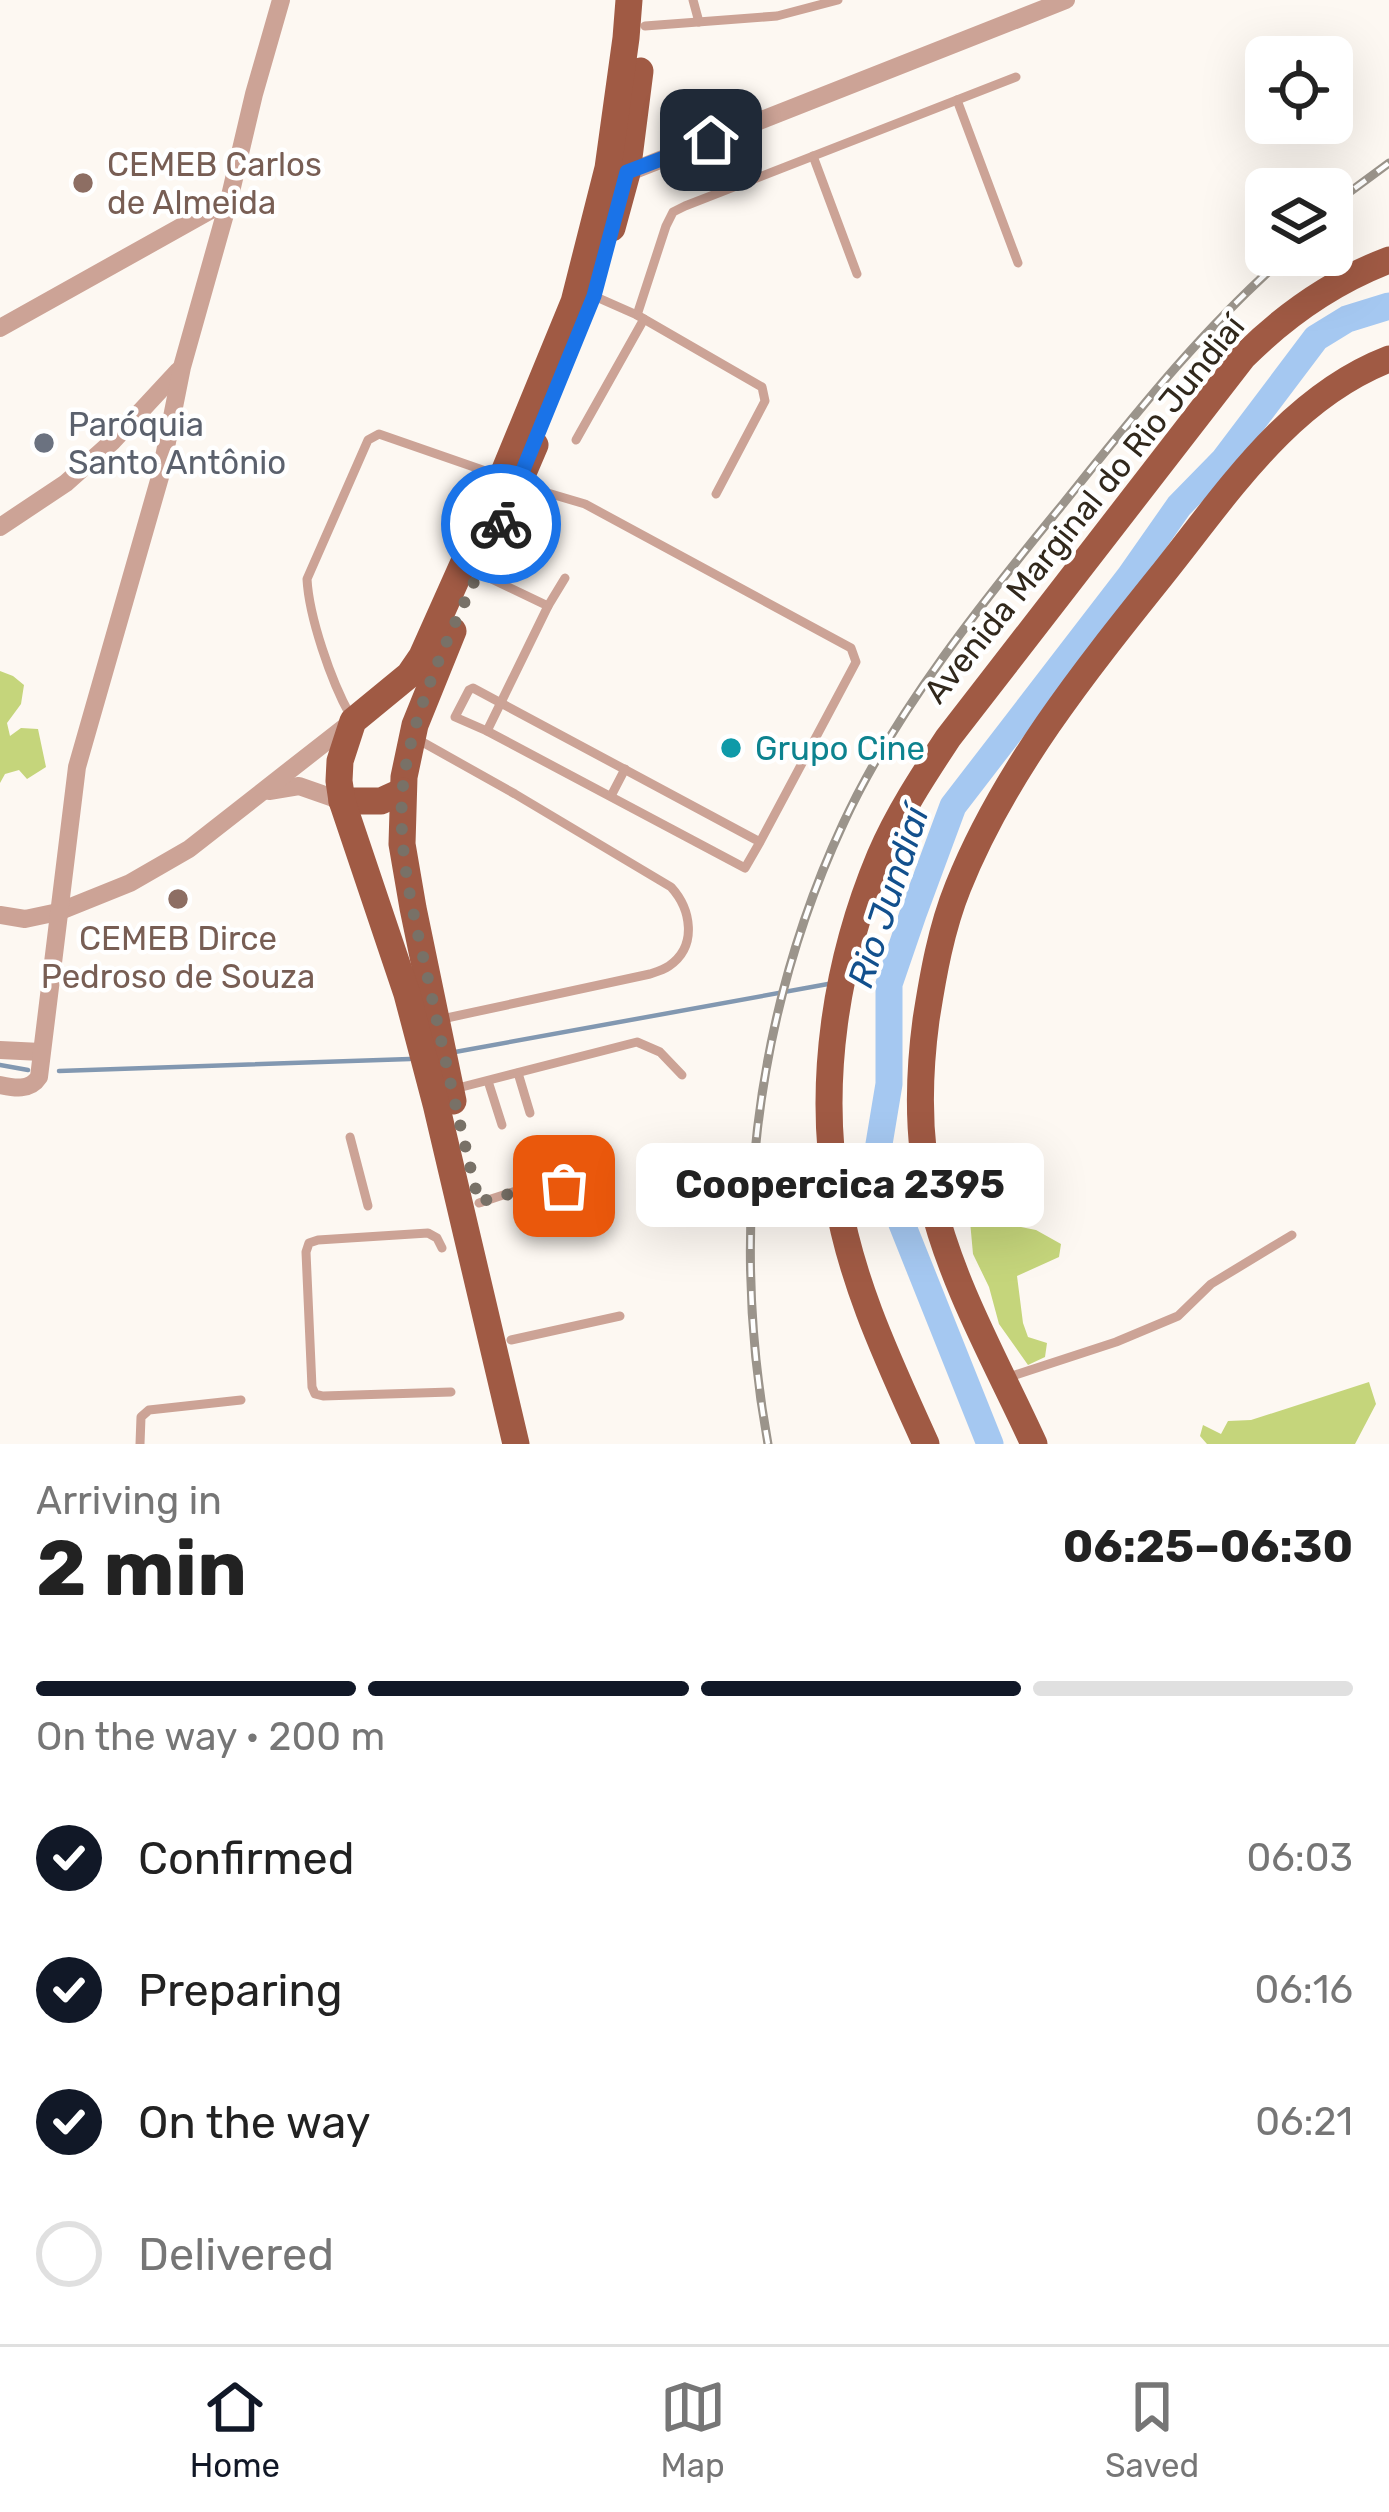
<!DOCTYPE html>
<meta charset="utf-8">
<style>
:root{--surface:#fff;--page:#f6f6f6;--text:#222;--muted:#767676;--line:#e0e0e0;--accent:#111827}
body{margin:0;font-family:Rubik,sans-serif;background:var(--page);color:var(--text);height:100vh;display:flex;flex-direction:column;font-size:45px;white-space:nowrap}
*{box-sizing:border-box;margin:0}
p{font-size:39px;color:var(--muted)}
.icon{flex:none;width:66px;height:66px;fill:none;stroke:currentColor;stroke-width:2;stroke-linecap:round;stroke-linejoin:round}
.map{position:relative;height:1444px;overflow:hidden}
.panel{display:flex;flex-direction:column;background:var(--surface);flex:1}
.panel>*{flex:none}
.buttons{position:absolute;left:1245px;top:36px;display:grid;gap:24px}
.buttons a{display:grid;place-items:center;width:108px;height:108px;border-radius:18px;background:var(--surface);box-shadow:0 12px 48px #0002;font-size:60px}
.pin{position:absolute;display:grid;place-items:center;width:102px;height:102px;color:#fff;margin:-51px;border-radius:24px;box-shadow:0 6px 18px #0006}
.courier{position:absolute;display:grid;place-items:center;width:120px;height:120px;margin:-60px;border:9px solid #1a73e8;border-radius:50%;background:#fff;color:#222;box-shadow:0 3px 15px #0007}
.bubble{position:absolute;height:84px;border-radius:18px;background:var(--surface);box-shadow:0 12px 48px #0002;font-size:39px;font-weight:700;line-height:84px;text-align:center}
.headline em{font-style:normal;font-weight:700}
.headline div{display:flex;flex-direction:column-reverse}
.headline{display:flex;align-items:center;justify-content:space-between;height:204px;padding:0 36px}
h1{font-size:78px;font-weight:700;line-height:90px}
.bar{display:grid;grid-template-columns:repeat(4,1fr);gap:18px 12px;align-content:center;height:144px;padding:0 36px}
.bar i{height:15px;border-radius:9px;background:var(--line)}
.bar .current{background:var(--accent)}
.bar p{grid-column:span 4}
ol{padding:0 36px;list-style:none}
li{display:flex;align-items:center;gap:36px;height:132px}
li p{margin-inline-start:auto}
li .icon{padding:12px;border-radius:50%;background:var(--accent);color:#fff;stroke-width:4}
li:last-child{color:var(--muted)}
li i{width:66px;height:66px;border:6px solid var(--line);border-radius:50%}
.tab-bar{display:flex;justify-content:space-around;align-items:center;height:168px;border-top:3px solid var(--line);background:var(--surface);font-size:33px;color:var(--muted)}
.tab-bar a{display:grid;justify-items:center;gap:6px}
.tab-bar .current{color:var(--accent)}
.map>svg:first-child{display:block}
.forest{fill:#c5d57b}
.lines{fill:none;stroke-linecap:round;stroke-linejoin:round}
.stream{stroke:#8298b1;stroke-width:4.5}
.river{stroke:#a5c8f1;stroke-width:27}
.service{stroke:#cca396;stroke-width:9}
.minor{stroke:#cca396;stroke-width:18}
.primary{stroke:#a05a44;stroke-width:27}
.rail-casing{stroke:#9b948b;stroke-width:9}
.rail{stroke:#fff;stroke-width:4.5;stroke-dasharray:14;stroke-linecap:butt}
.done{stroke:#787167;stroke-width:12;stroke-dasharray:0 21.6}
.route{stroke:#1a73e8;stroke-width:15}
.education-dot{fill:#8d6e63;stroke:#fff;stroke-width:4.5}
.worship-dot{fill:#6b7280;stroke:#fff;stroke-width:4.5}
.culture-dot{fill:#0f9aa8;stroke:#fff;stroke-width:4.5}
.labels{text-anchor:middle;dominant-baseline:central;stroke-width:9;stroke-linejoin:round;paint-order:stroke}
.education-label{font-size:33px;fill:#785e54;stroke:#fff;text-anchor:start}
.worship-label{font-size:33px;fill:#5b616d;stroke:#fff;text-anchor:start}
.street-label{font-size:33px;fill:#31281c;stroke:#fff}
.culture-label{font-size:33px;fill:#0d838f;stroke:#fff;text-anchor:start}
.water-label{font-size:36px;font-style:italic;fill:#12508d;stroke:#fff}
</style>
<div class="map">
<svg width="1389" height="1444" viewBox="0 0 1389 1444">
<rect width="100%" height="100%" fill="#fdf8f2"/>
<g class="forest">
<polygon points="0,671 13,676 24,685 21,704 7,723 10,736 21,728 38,729 46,767 27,779 19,770 5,774 0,783"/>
<polygon points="1007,1209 1021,1227 1036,1230 1061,1244 1059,1257 1017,1276 1023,1323 1028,1337 1047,1343 1045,1357 1028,1365 999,1324 989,1287 973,1254 970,1221 987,1210"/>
<polygon points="1369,1382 1376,1404 1355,1444 1207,1444 1200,1436 1203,1425 1221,1434 1228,1421 1251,1420"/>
</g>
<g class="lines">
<g class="stream">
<polyline points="857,978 894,972"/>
<polyline points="455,1052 828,984"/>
<polyline points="0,1065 28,1070"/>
<polyline points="59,1071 410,1059"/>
</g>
<polyline class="river" points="990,1444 898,1214 878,1150 889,1084 889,984 913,914 953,806 1130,576 1179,506 1224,460 1316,338 1347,319 1389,306"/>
<g class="service">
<polyline points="693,0 699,22"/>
<polyline points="645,26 777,16 838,0"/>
<polyline points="957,100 1018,263"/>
<polyline points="813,156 857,274"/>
<polyline points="594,296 637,315 666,226 673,212 685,206 1016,77"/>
<polyline points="637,315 762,387 765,401 716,494"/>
<polyline points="576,440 644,319"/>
<polyline points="524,486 585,504 851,648 856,662 760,842 745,868 487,731 455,717 469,690 473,688 760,842"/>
<polyline points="479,573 548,606"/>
<path d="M350,715C331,681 309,617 307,579L368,440L379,434L497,475"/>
<polyline points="487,731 548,606 565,578"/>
<path d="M417,739L515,794L671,887C691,909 698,946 669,966C663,970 656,972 650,974L442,1019"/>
<polyline points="611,796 625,769"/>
<polyline points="518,1073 530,1113"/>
<polyline points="488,1081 502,1125"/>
<polyline points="454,1089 637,1042 660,1052 682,1075"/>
<polyline points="350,1137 368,1206"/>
<path d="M479,1203C501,1196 544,1179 564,1186L568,1204L561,1210L527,1216L522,1213L516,1192"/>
<polyline points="442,1248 437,1238 428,1233 318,1240 309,1243 306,1252 312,1387 315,1394 323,1396 451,1392"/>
<polyline points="511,1340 620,1316"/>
<polyline points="1009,1377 1116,1342 1178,1316 1211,1284 1292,1235"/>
<polyline points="140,1444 141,1417 149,1410 241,1400"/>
</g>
<g class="minor">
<polyline points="618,171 627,173 1066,0"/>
<polyline points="0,328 229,200"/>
<polyline points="0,527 66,483 113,441 178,371"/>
<polyline points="269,791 299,786 342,801"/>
<polyline points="0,915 25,919 58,912 130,883 189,849 350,723"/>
<polyline points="0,1050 41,1052"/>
<path d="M0,1085C14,1088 30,1091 39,1077L77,767L160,477L182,367L229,200L254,94L281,0"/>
</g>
<g class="primary">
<polyline points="612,228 627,173 640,71"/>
<polyline points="496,536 535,445"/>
<polyline points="453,631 415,725 404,777 402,844 413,908 453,1101"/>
<polyline points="342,801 381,801 403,791"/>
<polyline points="516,1444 436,1104 407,994 342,801 339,781 340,761 353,721 409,675 422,656 502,477 574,302 608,168 626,38 629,0"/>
<path d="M926,1444C890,1364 851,1283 837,1196C817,1083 836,961 880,856C898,814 923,776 948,738L1243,357C1284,316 1334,281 1389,260"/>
<path d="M1034,1444C998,1365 952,1285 932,1201C917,1141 918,1080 926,1020C933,975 941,929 958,887C1004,772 1084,672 1161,576C1226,495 1288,398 1389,359"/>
</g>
<defs>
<g id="rail">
<polyline points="1332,205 1389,163"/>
<path d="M768,1444C730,1235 753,1018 843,824C895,711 984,600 1063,504C1133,417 1202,329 1287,255"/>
</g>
</defs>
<use href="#rail" class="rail-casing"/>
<use href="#rail" class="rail"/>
</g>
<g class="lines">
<path class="done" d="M501,524C465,604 420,685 405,771C393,843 415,918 430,988C445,1060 461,1131 479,1202L555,1182L564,1186"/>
<polyline class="route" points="501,524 594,296 627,172 711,140"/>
</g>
<g class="education-dot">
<circle cx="83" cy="183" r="12"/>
<circle cx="178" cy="899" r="12"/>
</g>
<circle class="worship-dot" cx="44" cy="443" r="12"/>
<circle class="culture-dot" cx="731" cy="748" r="12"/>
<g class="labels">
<g class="education-label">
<text x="107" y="164">CEMEB Carlos<tspan x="107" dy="38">de Almeida</tspan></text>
<text x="178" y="938" text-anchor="middle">CEMEB Dirce<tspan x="178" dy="38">Pedroso de Souza</tspan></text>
</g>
<g class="worship-label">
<text x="68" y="424">Paróquia<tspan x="68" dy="38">Santo Antônio</tspan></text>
</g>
<g class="street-label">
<text transform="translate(1084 509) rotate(-51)">Avenida Marginal do Rio Jundiaí</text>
</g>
<g class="culture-label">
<text x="755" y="748">Grupo Cine</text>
</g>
<g class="water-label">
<text transform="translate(888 897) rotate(-72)">Rio Jundiaí</text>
</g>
</g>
</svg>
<div class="buttons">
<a><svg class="icon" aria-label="locate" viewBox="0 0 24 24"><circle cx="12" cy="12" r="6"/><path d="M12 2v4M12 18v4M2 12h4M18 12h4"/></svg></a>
<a><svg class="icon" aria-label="layers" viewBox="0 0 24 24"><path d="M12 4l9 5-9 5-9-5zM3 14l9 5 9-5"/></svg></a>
</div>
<div class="pin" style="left:564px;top:1186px;background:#ea580c"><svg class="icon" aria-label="bag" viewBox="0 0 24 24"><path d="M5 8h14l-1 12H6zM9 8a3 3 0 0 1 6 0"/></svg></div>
<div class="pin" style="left:711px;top:140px;background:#1f2937"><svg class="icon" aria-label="home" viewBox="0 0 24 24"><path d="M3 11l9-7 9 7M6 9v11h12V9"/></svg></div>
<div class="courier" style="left:501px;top:524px"><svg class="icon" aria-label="bike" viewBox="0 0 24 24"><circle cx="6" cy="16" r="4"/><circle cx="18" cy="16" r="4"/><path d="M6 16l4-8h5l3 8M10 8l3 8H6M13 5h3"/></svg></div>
<div class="bubble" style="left:636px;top:1143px;width:408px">Coopercica 2395</div>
</div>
<section class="panel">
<div class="headline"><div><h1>2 min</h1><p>Arriving in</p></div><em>06:25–06:30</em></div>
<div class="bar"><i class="current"></i><i class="current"></i><i class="current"></i><i></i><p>On the way · 200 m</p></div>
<ol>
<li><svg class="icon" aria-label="check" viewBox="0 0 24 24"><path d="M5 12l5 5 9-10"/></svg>Confirmed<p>06:03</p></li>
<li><svg class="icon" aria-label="check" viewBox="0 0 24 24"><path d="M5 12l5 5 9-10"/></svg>Preparing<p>06:16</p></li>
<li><svg class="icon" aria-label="check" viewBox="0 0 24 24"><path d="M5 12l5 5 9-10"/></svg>On the way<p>06:21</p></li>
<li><i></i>Delivered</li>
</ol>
</section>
<nav class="tab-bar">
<a class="current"><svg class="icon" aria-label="home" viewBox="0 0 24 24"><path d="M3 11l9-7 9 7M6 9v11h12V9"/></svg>Home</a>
<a><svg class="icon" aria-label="map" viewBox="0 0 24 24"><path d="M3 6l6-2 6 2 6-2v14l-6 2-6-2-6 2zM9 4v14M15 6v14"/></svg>Map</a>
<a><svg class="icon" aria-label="saved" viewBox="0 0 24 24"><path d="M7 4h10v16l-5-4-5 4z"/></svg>Saved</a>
</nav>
